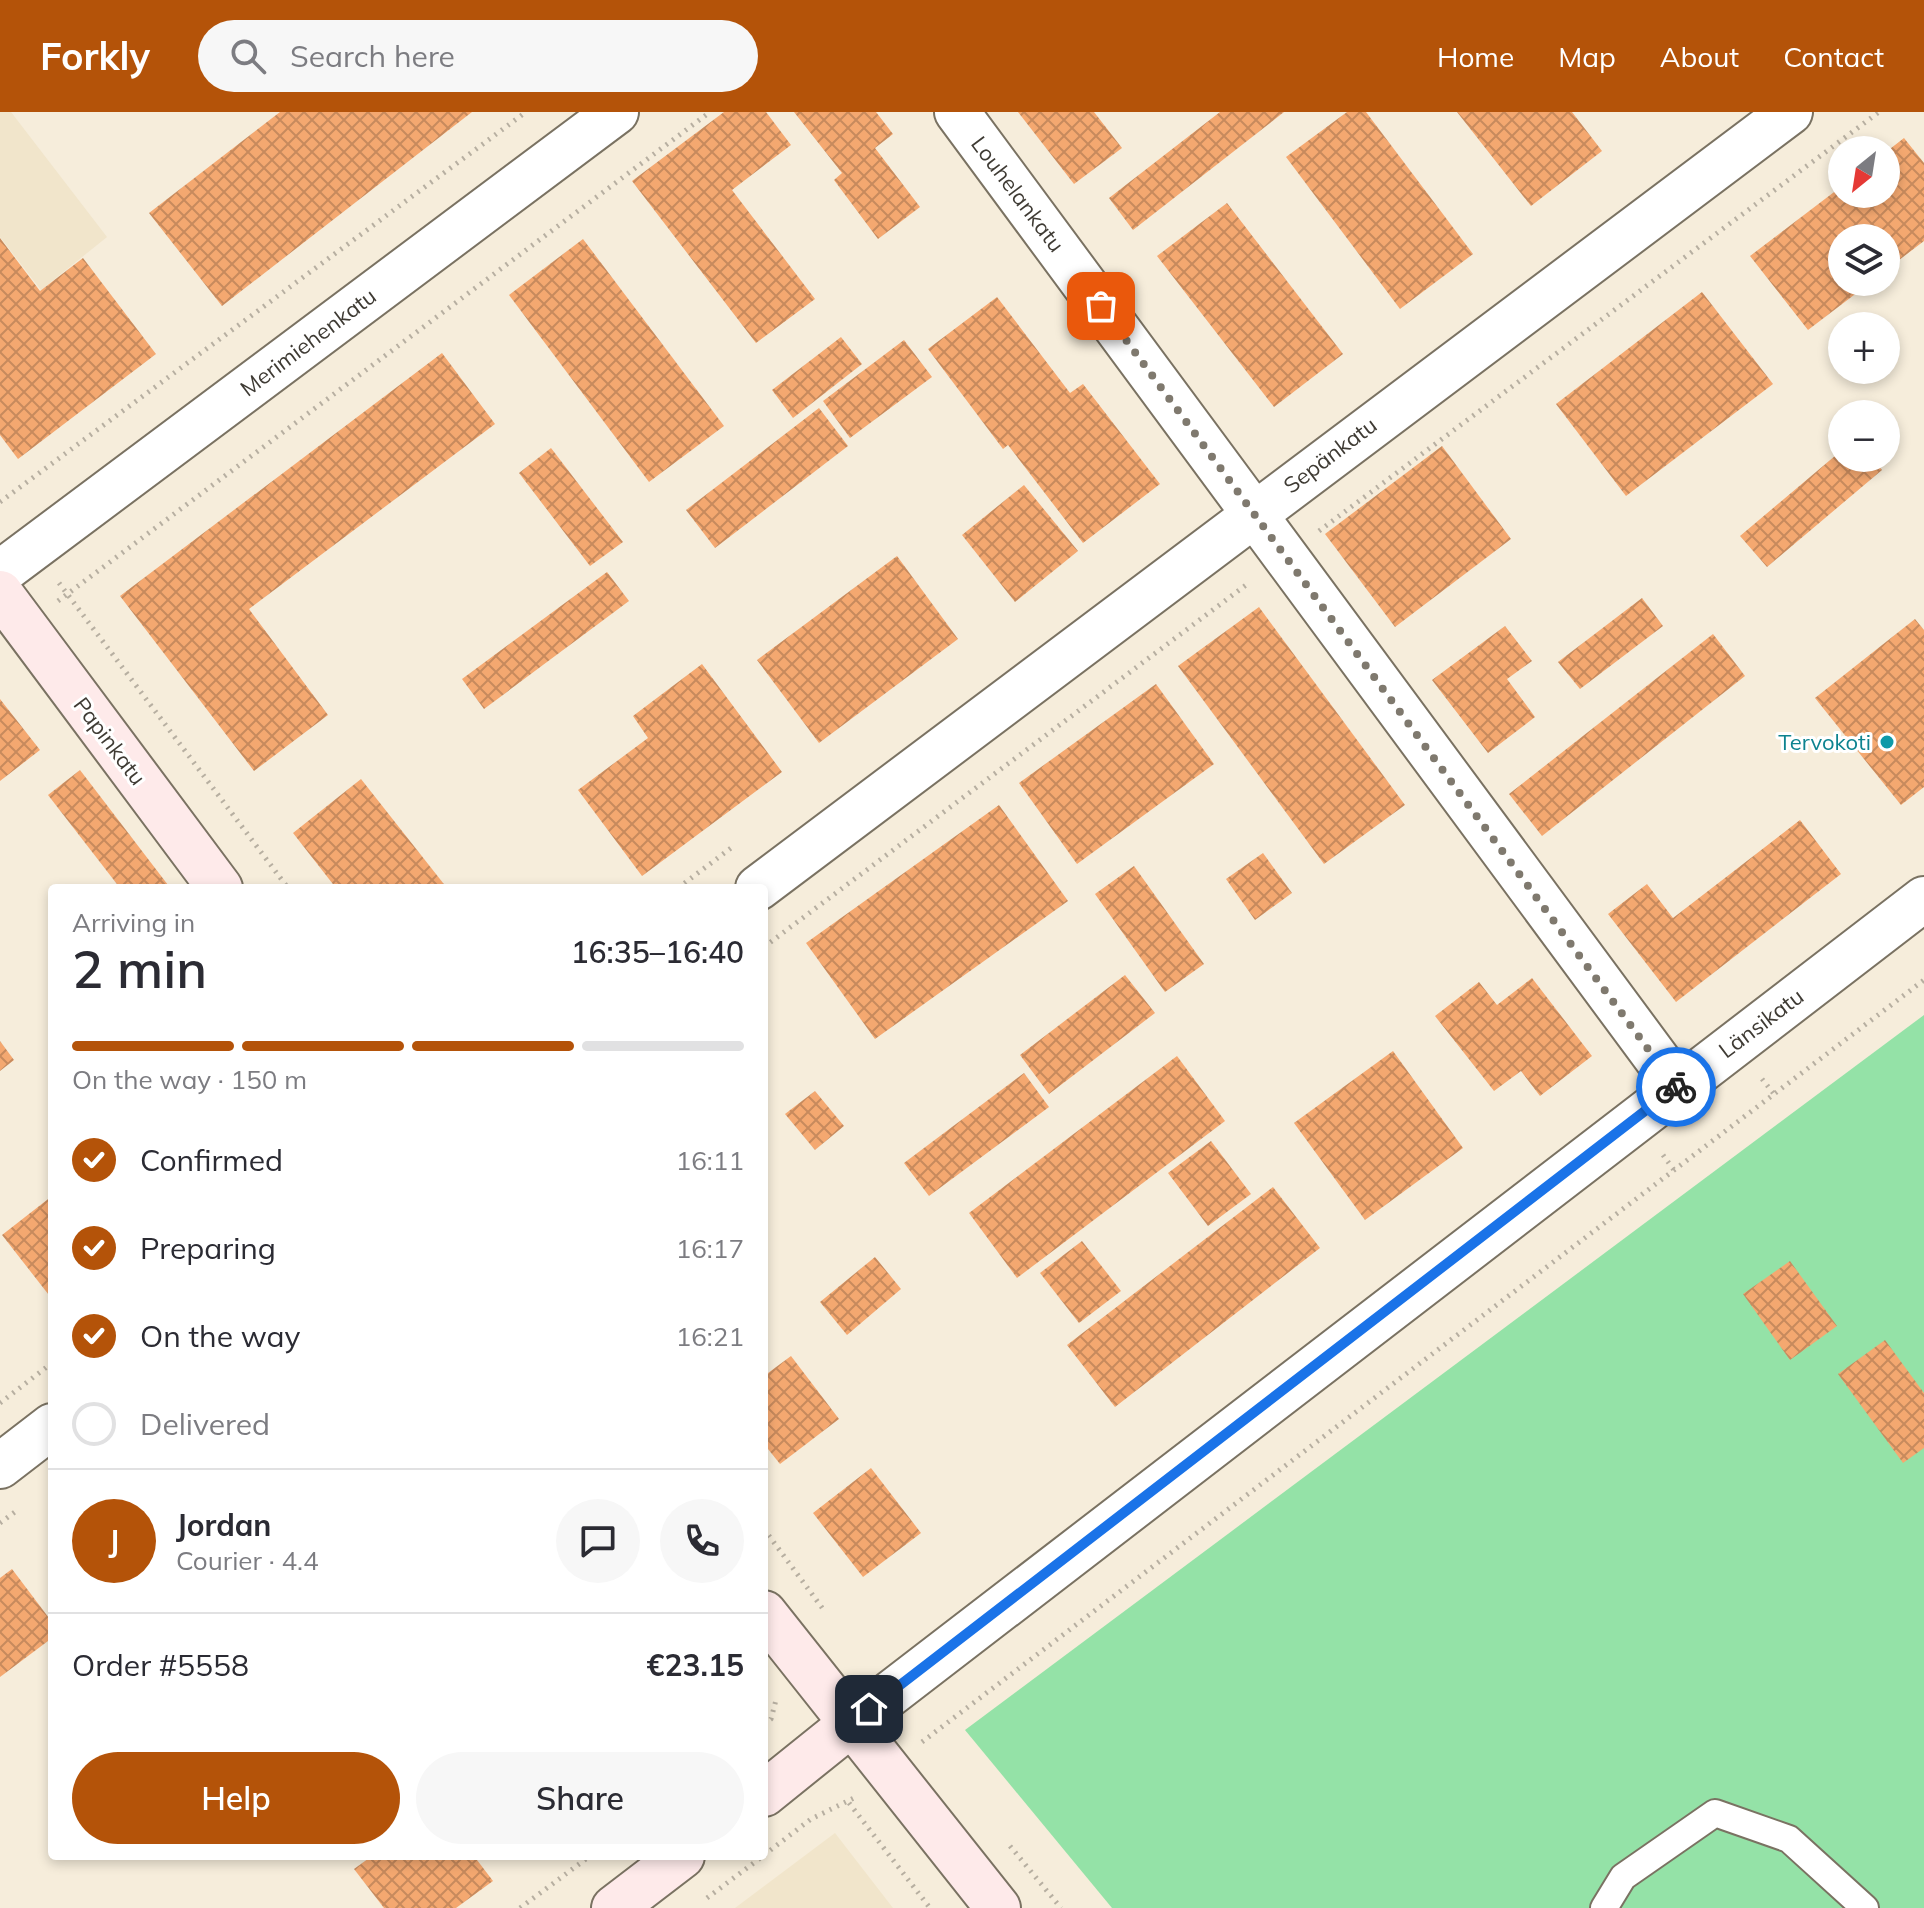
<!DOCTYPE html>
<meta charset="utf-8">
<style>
:root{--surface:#fff;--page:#f7f7f7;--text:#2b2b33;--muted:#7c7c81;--line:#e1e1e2;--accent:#b45309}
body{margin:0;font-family:Mulish,sans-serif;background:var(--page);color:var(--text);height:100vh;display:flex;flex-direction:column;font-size:30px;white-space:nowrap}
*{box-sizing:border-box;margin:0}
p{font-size:26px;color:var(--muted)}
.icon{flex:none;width:44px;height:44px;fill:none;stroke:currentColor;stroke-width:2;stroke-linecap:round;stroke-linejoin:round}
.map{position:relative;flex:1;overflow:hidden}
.details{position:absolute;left:48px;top:772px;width:720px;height:976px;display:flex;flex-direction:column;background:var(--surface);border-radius:8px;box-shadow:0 4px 12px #0003}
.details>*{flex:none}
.needle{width:52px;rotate:210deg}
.buttons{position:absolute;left:1828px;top:24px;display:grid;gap:16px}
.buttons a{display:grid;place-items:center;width:72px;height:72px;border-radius:50%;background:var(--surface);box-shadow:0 4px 12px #0003;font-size:40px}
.pin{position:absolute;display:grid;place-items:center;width:68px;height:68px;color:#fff;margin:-34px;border-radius:16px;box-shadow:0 4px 12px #0006}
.courier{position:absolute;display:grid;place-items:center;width:80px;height:80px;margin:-40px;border:6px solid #1a73e8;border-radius:50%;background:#fff;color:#222;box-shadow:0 2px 10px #0007}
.overview em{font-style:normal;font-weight:600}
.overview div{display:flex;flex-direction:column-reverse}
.overview{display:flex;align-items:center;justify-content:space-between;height:136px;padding:0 24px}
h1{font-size:52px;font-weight:600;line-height:60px}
.bar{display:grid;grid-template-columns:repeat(4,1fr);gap:12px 8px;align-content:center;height:96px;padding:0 24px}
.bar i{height:10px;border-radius:6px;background:var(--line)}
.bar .selected{background:var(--accent)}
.bar p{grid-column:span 4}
.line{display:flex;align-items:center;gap:20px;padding:0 24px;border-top:2px solid var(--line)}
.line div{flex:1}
.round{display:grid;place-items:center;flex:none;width:84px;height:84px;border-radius:42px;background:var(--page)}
ol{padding:0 24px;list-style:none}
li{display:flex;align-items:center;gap:24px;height:88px}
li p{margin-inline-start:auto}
li .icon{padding:8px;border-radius:50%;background:var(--accent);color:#fff;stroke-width:4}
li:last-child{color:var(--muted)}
li i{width:44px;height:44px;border:4px solid var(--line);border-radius:50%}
.button{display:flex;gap:16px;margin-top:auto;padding:16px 24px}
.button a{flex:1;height:92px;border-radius:48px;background:var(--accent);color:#fff;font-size:32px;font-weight:600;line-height:92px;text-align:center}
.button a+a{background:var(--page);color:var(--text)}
header{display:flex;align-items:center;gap:48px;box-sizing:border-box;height:112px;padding:0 40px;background:var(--accent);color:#fff}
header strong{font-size:38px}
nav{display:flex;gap:44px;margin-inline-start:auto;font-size:28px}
.search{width:560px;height:72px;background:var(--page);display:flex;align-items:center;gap:20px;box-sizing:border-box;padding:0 28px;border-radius:44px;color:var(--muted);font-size:30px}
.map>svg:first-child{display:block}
.built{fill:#f1e5cb}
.green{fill:#94e2a7}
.building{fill:url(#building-cross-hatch)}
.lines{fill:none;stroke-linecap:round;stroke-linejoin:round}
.lane-casing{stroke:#7a7262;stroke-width:30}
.street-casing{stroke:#7a7262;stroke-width:48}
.secondary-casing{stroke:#7a7262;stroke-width:48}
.path{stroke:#b7afa1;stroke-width:5;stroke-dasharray:2 6;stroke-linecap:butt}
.lane{stroke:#fff;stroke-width:26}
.street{stroke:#fff;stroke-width:44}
.secondary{stroke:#feeaea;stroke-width:44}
.done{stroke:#7f796e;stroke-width:8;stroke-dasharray:0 14.4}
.route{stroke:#1a73e8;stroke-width:10}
.culture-dot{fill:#0f9aa8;stroke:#fff;stroke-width:3}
.labels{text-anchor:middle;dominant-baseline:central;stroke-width:6;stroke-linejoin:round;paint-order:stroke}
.street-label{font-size:22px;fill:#3f3b34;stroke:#fff}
.culture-label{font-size:22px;fill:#0d838f;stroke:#fff;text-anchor:end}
</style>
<header>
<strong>Forkly</strong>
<div class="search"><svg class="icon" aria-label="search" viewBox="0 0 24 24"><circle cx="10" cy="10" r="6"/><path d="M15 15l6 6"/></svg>Search here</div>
<nav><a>Home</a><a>Map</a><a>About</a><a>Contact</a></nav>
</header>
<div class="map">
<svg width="1924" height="1796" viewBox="0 0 1924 1796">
<defs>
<pattern id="building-cross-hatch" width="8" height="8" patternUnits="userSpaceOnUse" patternTransform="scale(2)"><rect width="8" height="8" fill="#f4a870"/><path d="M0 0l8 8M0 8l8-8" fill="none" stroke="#c78a5d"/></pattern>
</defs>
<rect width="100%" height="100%" fill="#f6eddb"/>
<g class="built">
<polygon points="0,0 11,0 107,125 41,178 0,125"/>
<polygon points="835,1721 893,1796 735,1796"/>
</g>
<polygon class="green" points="1924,903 1924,1796 1112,1796 965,1618"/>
<g class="building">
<polygon points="280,0 472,0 222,194 149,101"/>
<polygon points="724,0 766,0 791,33 732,78 815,187 756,231 632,69"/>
<polygon points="794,0 876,0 893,22 875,36 920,95 878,127 834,68 842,61"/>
<polygon points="1018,0 1094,0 1122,36 1074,72"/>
<polygon points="1220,0 1284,0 1133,118 1109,86"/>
<polygon points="1347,0 1366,0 1473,142 1400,197 1286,45"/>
<polygon points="1457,0 1572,0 1602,39 1531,94"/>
<polygon points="1904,26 1924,51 1924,129 1886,158 1886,126 1842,126 1842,170 1871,170 1808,218 1750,144 1842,74 1842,82 1886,82 1886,40"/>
<polygon points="1227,91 1343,242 1274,295 1157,144"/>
<polygon points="0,126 40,179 83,146 156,242 18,347 0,323"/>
<polygon points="583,127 724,314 649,370 509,183"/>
<polygon points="1702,180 1773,272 1626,384 1556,292"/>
<polygon points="997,185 1070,281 1083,272 1160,372 1083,431 1008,333 1003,337 928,237"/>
<polygon points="841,225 862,252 793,306 772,278"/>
<polygon points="904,228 932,265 850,326 823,289"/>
<polygon points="442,241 495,312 249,497 328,603 254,659 120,484"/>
<polygon points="819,296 848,334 715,436 686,398"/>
<polygon points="1442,334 1511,427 1395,515 1325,422"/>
<polygon points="551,336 623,430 590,454 519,361"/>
<polygon points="1842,338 1842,346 1872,346 1882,358 1767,455 1740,424"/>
<polygon points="1024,373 1078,439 1015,490 962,423"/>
<polygon points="897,444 958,527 819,631 757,548"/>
<polygon points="607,460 629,489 484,597 462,567"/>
<polygon points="1642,486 1663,514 1580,577 1558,550"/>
<polygon points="1259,495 1405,693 1324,752 1178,554"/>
<polygon points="1915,507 1924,518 1924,675 1901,693 1815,586"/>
<polygon points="1505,514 1532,549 1507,567 1535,605 1488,641 1432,568"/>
<polygon points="1713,522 1745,564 1542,724 1509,682"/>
<polygon points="702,552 782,660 642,764 578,678 648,626 633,604"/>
<polygon points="1156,572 1214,652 1077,752 1019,671"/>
<polygon points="0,587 40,638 0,669"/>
<polygon points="80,658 168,773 164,776 120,776 48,683"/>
<polygon points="361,667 447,776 336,776 293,721"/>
<polygon points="999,693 1068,789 875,927 806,831"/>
<polygon points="1800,708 1841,762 1676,890 1608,802 1647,772 1673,806"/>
<polygon points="1263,741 1292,781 1255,808 1226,767"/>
<polygon points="1134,754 1204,852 1165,880 1095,782"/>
<polygon points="1125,863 1155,901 1049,982 1020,943"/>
<polygon points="1532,866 1592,944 1540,984 1521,959 1494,979 1435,904 1479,870 1497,893"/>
<polygon points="0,929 14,948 0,959"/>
<polygon points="1393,939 1463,1036 1365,1108 1294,1011"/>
<polygon points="1177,944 1225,1009 1017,1166 969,1101"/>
<polygon points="1024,961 1049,995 929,1084 904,1051"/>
<polygon points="815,979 844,1014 815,1038 785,1002"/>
<polygon points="1211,1029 1251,1082 1208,1114 1168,1061"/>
<polygon points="1273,1075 1320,1136 1115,1295 1067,1233"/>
<polygon points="52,1084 52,1187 2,1123"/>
<polygon points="1082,1129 1121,1179 1079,1211 1040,1161"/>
<polygon points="875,1145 901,1177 847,1223 820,1190"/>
<polygon points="1790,1149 1837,1214 1790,1248 1743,1182"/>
<polygon points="1885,1228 1924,1281 1924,1336 1903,1351 1838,1262"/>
<polygon points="791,1244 839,1307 780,1352 764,1332 764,1264"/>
<polygon points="871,1356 921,1421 863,1465 813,1401"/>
<polygon points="12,1457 52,1510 52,1526 0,1565 0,1466"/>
<polygon points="372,1744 474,1744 493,1769 456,1796 384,1796 354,1757"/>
</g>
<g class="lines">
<defs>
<polyline id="lane" points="1604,1796 1623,1765 1715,1701 1789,1727 1865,1796"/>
<g id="street">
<polyline points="957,0 1677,974"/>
<polyline points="0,461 616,0"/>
<polyline points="758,776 1790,0"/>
<polyline points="0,1354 52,1314"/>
<polyline points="851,1612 1924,787"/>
</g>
<g id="secondary">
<polyline points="0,481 220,776"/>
<polyline points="764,1501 998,1796"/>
<polyline points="764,1682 851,1612"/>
<polyline points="614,1796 682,1744"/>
</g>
</defs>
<use href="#lane" class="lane-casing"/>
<use href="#street" class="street-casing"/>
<use href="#secondary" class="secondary-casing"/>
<g class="path">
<polyline points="0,390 526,0"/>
<polyline points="1319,419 1879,0"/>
<polyline points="59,471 288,776"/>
<polyline points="58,489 710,0"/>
<polyline points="678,776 731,736"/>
<polyline points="764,835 1250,470"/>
<polyline points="1762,967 1774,982"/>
<polyline points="1663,1043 1674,1058"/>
<polyline points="0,1291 52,1251"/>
<polyline points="0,1411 19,1397"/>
<polyline points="764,1417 823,1497"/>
<polyline points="764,1612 771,1607 776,1588"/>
<polyline points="922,1630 1924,868"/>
<polyline points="849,1691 930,1796"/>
<polyline points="1010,1734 1061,1796"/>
<polyline points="764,1743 811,1707 856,1685"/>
<polyline points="707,1786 763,1744"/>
<polyline points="520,1796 590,1744"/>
</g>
<use href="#lane" class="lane"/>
<use href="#street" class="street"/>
<use href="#secondary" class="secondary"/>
</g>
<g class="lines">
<polyline class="done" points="1101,194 1676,975"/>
<polyline class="route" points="869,1597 1676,975"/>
</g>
<circle class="culture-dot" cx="1887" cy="630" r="8"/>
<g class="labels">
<g class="street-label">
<text transform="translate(1018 82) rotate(53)">Louhelankatu</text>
<text transform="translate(308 230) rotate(-37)">Merimiehenkatu</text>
<text transform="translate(1330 343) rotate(-37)">Sepänkatu</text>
<text transform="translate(110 629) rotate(53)">Papinkatu</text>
<text transform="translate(1761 911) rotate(-37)">Länsikatu</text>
</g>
<g class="culture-label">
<text x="1871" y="630">Tervokoti</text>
</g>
</g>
</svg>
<div class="buttons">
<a><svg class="needle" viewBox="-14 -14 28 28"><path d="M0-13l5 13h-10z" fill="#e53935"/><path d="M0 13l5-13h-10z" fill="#7c7c81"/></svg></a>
<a><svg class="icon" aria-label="layers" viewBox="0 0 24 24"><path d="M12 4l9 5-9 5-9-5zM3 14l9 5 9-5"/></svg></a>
<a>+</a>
<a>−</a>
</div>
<div class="pin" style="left:1101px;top:194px;background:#ea580c"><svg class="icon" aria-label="bag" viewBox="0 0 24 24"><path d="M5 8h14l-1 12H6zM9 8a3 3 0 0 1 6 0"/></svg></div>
<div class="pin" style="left:869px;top:1597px;background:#1f2937"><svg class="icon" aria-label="home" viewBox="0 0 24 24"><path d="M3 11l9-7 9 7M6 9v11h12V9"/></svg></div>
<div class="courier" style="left:1676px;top:975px"><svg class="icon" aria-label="bike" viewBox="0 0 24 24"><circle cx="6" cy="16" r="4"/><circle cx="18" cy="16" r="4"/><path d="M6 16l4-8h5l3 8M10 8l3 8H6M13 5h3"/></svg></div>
<section class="details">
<div class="overview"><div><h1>2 min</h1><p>Arriving in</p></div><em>16:35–16:40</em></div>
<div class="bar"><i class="selected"></i><i class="selected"></i><i class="selected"></i><i></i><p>On the way · 150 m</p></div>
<ol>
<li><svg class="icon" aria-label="check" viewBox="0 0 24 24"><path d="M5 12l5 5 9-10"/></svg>Confirmed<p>16:11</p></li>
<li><svg class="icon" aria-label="check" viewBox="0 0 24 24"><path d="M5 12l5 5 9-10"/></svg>Preparing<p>16:17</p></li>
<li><svg class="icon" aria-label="check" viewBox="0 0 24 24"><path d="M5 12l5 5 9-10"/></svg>On the way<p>16:21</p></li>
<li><i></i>Delivered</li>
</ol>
<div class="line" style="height:144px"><b class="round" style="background:var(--accent);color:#fff">J</b><div><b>Jordan</b><p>Courier · 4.4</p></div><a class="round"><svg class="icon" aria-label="chat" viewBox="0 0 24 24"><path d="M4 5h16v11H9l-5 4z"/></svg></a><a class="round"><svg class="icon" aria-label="phone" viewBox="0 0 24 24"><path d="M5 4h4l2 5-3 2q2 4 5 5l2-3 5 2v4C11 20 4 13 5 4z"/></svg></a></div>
<div class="line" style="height:104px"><div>Order #5558</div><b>€23.15</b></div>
<div class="button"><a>Help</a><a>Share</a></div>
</section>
</div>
